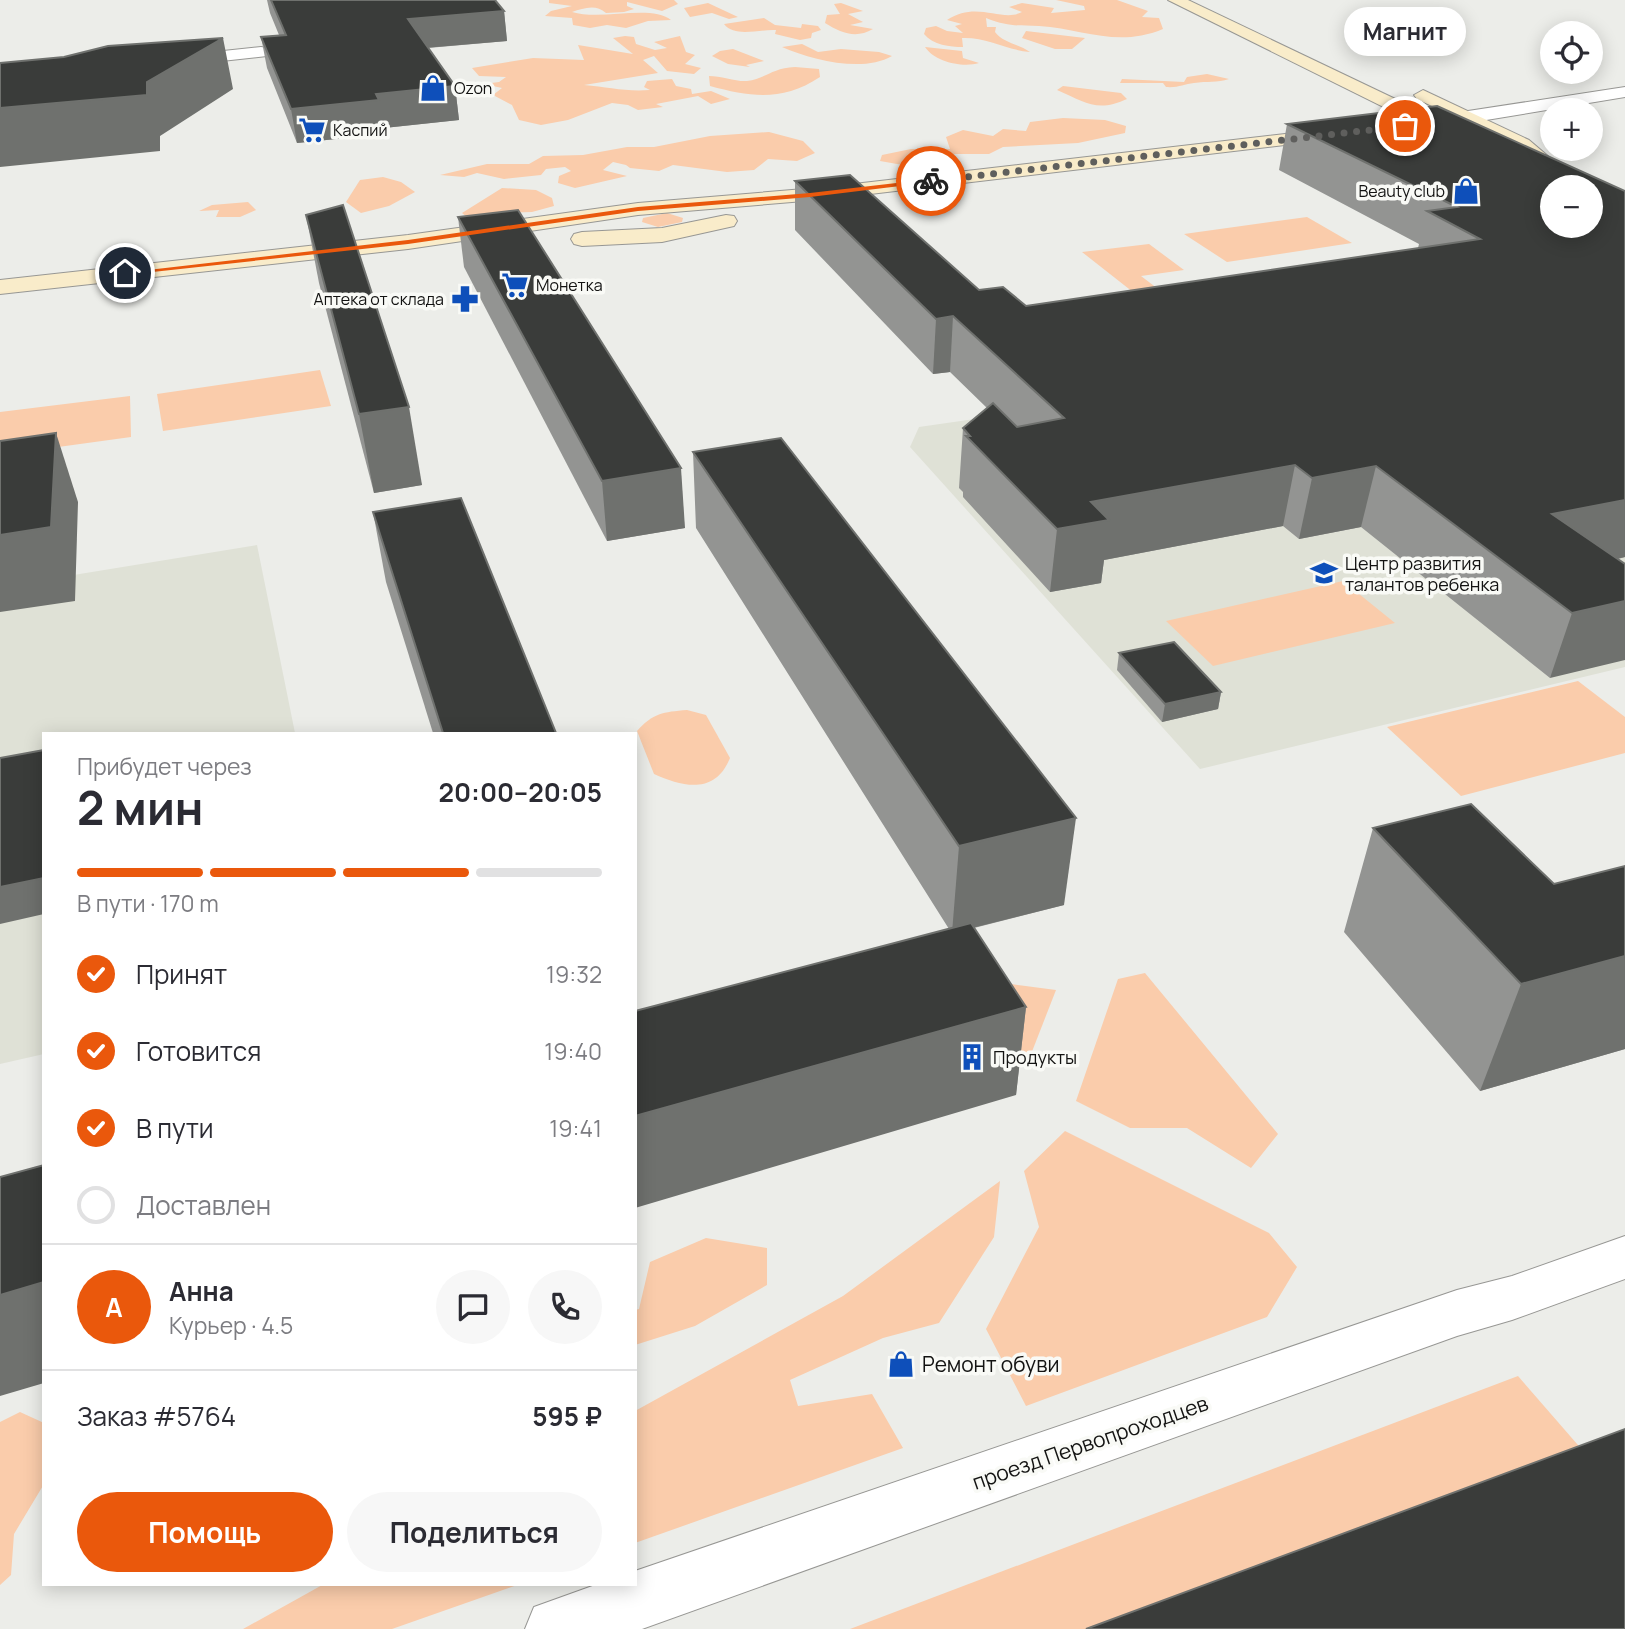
<!DOCTYPE html>
<html lang="ru">
<meta charset="utf-8">
<style>
:root{--surface:#fff;--page:#f7f7f7;--text:#2b2b33;--muted:#7c7c81;--line:#e1e1e2;--accent:#ea580c}
body{margin:0;font-family:Manrope,sans-serif;background:var(--page);color:var(--text);height:100vh;display:flex;flex-direction:column;font-size:26px;white-space:nowrap}
*{box-sizing:border-box;margin:0}
p{font-size:23px;color:var(--muted)}
.icon{flex:none;width:38px;height:38px;fill:none;stroke:currentColor;stroke-width:2;stroke-linecap:round;stroke-linejoin:round}
.map{position:relative;flex:1;overflow:hidden}
.side{position:absolute;left:42px;top:732px;width:595px;height:854px;display:flex;flex-direction:column;background:var(--surface);border-radius:0px;box-shadow:0 4px 18px #0003}
.side>*{flex:none}
.buttons{position:absolute;left:1540px;top:21px;display:grid;gap:14px}
.buttons a{display:grid;place-items:center;width:63px;height:63px;border-radius:50%;background:var(--surface);box-shadow:0 4px 18px #0003;font-size:35px}
.pin{position:absolute;display:grid;place-items:center;width:60px;height:60px;color:#fff;margin:-30px;border:4px solid #fff;border-radius:50%;box-shadow:0 2px 7px #0007}
.courier{position:absolute;display:grid;place-items:center;width:70px;height:70px;margin:-35px;border:5px solid #ea580c;border-radius:50%;background:#fff;color:#222;box-shadow:0 2px 9px #0007}
.bubble{position:absolute;height:49px;border-radius:24px;background:var(--surface);box-shadow:0 4px 18px #0003;font-size:23px;font-weight:700;line-height:49px;text-align:center}
.summary em{font-style:normal;font-weight:700}
.summary div{display:flex;flex-direction:column-reverse}
.summary{display:flex;align-items:center;justify-content:space-between;height:119px;padding:0 35px}
h1{font-size:46px;font-weight:700;line-height:52px}
.bar{display:grid;grid-template-columns:repeat(4,1fr);gap:10px 7px;align-content:center;height:84px;padding:0 35px}
.bar i{height:9px;border-radius:5px;background:var(--line)}
.bar .active{background:var(--accent)}
.bar p{grid-column:span 4}
.line{display:flex;align-items:center;gap:18px;padding:0 35px;border-top:2px solid var(--line)}
.line div{flex:1}
.round{display:grid;place-items:center;flex:none;width:74px;height:74px;border-radius:37px;background:var(--page)}
ol{padding:0 35px;list-style:none}
li{display:flex;align-items:center;gap:21px;height:77px}
li p{margin-inline-start:auto}
li .icon{padding:7px;border-radius:50%;background:var(--accent);color:#fff;stroke-width:4}
li:last-child{color:var(--muted)}
li i{width:38px;height:38px;border:4px solid var(--line);border-radius:50%}
.action{display:flex;gap:14px;margin-top:auto;padding:14px 35px}
.action a{flex:1;height:80px;border-radius:42px;background:var(--accent);color:#fff;font-size:28px;font-weight:700;line-height:80px;text-align:center}
.action a+a{background:var(--page);color:var(--text)}
.map>svg:first-child{display:block}
.built{fill:#dfe1d6}
.green{fill:#faccab}
.lines{fill:none;stroke-linecap:round;stroke-linejoin:round}
.minor-casing{stroke:#979794;stroke-width:2}
.secondary-casing{stroke:#979794;stroke-width:2}
.minor{fill:#fff;fill-rule:evenodd}
.secondary{fill:#f9ecca;fill-rule:evenodd}
.wall{fill:#939492}
.shaded-wall{fill:#6f716e}
.building{fill:#3a3c3a;stroke:#6f716e;stroke-width:2;fill-rule:evenodd}
.route{fill:#ea580c}
.done{stroke:#5f5f5d;stroke-width:7;stroke-dasharray:0 12.6}
.labels{text-anchor:middle;dominant-baseline:central;stroke-width:7;stroke-linejoin:round;paint-order:stroke}
.far-poi-label{font-size:16px;fill:#131312;stroke:#f9faf6;text-anchor:start}
.poi-label{font-size:18px;fill:#131312;stroke:#f9faf6;text-anchor:start}
.near-poi-label{font-size:21px;fill:#131312;stroke:#f9faf6;text-anchor:start}
.near-street-label{font-size:21px;fill:#131312;stroke:#f9faf6}
</style>
<div class="map">
<svg width="1625" height="1629" viewBox="0 0 1625 1629">
<rect width="100%" height="100%" fill="#ecede9"/>
<g class="built">
<polygon points="1427,354 1625,479 1625,667 1200,769 910,447 919,427"/>
<polygon points="257,545 295,733 44,733 44,1054 0,1064 0,587"/>
</g>
<g class="green">
<path d="M549,0H674L678,4L662,11L627,2V6L634,9L624,12L606,13C596,4 584,8 572,12C601,21 651,4 671,20L648,21L626,28L607,25L590,28L573,25L572,18L545,16L551,11L572,6L549,3Z"/>
<path d="M1056,0H1117L1148,11L1142,17L1159,18L1163,29C1117,48 1084,29 1039,26C1016,25 1009,27 986,18L987,27H996L995,32C1003,43 1019,44 1030,52C1006,50 987,37 962,38L963,47C950,47 933,45 924,34L926,28L936,26L947,31L963,33L955,26L962,24L947,20C977,0 1002,23 1022,12L1009,7L1022,3L1054,8L1051,13L1085,10L1084,6Z"/>
<polygon points="708,3 738,17 729,19 712,13 690,17 684,8"/>
<path d="M841,3L863,11L848,14L863,22L850,25L873,29C856,39 841,33 825,23L827,15L840,14L834,4Z"/>
<path d="M764,18L775,25L801,28L802,24L818,26L821,30L812,33L811,38L800,40L775,34L776,30C759,29 735,38 724,24Z"/>
<polygon points="1026,31 1085,38 1072,49 1055,49 1022,38"/>
<path d="M625,36L634,37L636,44L655,50L667,48L654,42L680,36L686,52L695,55L685,64L701,68L694,74L667,71L654,56L643,60L658,73L584,85C608,87 626,92 650,90L644,87L647,81L672,79L676,86L691,89L692,94L711,91L730,99L711,104L698,96L656,104L663,107L638,110L628,105L612,103L568,120L541,125L519,120L512,105L493,95L502,88L484,84L499,82L506,77L479,76L472,68L533,58L584,60L578,45L633,54L613,38Z"/>
<path d="M802,44L818,52L841,49L879,52L892,56C863,73 812,60 782,47Z"/>
<path d="M925,47L962,51L963,58L979,63C963,68 935,62 925,47Z"/>
<polygon points="733,49 764,61 746,65 750,67 728,64 712,56 720,51"/>
<path d="M795,67L819,69L820,77C782,102 751,97 710,86L709,76C721,76 737,82 747,81C767,78 772,68 795,67Z"/>
<path d="M1207,74L1229,79C1217,83 1207,81 1194,83C1184,84 1178,88 1166,87L1163,83H1120L1122,79L1184,82L1187,77Z"/>
<path d="M1063,86L1121,93L1127,99C1097,113 1085,102 1057,90Z"/>
<polygon points="1063,118 1105,120 1126,126 1125,133 1078,143 1003,147 989,154 955,154 945,161 914,167 880,161 882,155 911,149 950,149 946,137 963,130 993,136 1003,129 1026,131 1030,122"/>
<polygon points="769,132 803,141 815,153 797,161 768,159 754,170 727,172 673,165 659,171 630,168 626,165 613,162 603,170 627,176 575,188 558,183 559,176 571,171 565,167 546,169 541,175 504,179 477,173 464,177 440,175 487,164 529,164 543,156 583,155 627,147 654,147 710,136"/>
<polygon points="383,177 401,182 415,192 389,206 361,213 346,202 360,180"/>
<polygon points="502,188 536,190 552,198 554,206 532,212 501,213 474,223 462,213"/>
<polygon points="248,202 256,210 240,217 216,217 219,210 199,211 212,205"/>
<polygon points="667,213 683,218 682,222 658,227 642,222 643,218"/>
<polygon points="1307,217 1352,243 1227,262 1184,234"/>
<polygon points="1149,244 1184,270 1141,276 1162,292 1138,296 1082,252"/>
<polygon points="320,370 331,406 163,431 157,394"/>
<polygon points="130,396 131,437 0,455 0,412"/>
<polygon points="1343,581 1395,623 1213,666 1166,621"/>
<polygon points="1578,681 1625,717 1625,753 1461,796 1387,727"/>
<path d="M687,710L706,715L730,758C715,795 683,787 654,774L637,731C653,713 663,712 687,710Z"/>
<polygon points="1145,973 1278,1134 1251,1168 1187,1128 1130,1128 1076,1101 1118,979"/>
<polygon points="1011,984 1056,990 1026,1067 972,990"/>
<polygon points="1065,1131 1269,1233 1297,1267 1267,1317 1026,1406 986,1329 1039,1227 1024,1171"/>
<polygon points="1000,1181 994,1237 939,1323 883,1338 790,1380 798,1406 872,1394 903,1448 635,1543 635,1411 843,1296"/>
<polygon points="706,1238 767,1248 767,1285 695,1326 635,1345 635,1310 639,1309 650,1262"/>
<polygon points="1518,1376 1624,1498 1282,1629 850,1629"/>
<polygon points="20,1412 44,1423 44,1484 14,1534 11,1575 0,1585 0,1422"/>
<polygon points="324,1584 520,1584 392,1629 243,1629"/>
</g>
<g class="lines">
<defs>
<g id="minor">
<polygon points="261,47 267,48 269,52 267,56 176,66 168,61 176,56"/>
<polygon points="1625,87 1625,97 1468,123 1459,117 1468,111"/>
<polygon points="1625,1236 1625,1279 1512,1320 1457,1336 642,1629 525,1629 534,1607 598,1584 635,1584 635,1571 1457,1290 1512,1276"/>
</g>
<g id="secondary">
<polygon points="1168,0 1188,0 1454,127 1456,131 1454,135 1440,135"/>
<path d="M1423,90L1529,140L1562,168L1559,172C1542,176 1531,160 1518,151C1494,132 1446,113 1417,99L1414,95Z"/>
<polygon points="1337,128 1346,134 1344,138 828,199 638,215 408,249 0,294 0,280 408,235 638,203 828,187"/>
<polygon points="726,215 734,216 737,221 734,226 662,242 582,246 574,244 571,239 574,234 582,232 662,228"/>
</g>
</defs>
<use href="#minor" class="minor-casing"/>
<use href="#secondary" class="secondary-casing"/>
<use href="#minor" class="minor"/>
<use href="#secondary" class="secondary"/>
</g>
<g class="wall">
<polygon points="267,0 495,0 504,11 507,41 428,48 455,86 459,120 384,128 385,134 297,143 267,68 261,37 279,35 270,13"/>
<polygon points="1287,124 1625,191 1625,557 1618,559 1550,678 1361,527 1299,539 1283,526 1104,560 1101,583 1050,592 963,497 963,492 959,488 963,428 987,408 950,372 933,374 795,230 795,181 979,290 1026,306 1418,248 1419,244 1279,170"/>
<polygon points="306,215 422,485 374,493 319,283"/>
<polygon points="458,217 685,528 607,541 464,267"/>
<polygon points="693,452 1064,905 974,928 1026,1007 1016,1095 949,929 696,528"/>
<polygon points="373,512 556,733 433,733 386,582"/>
<polygon points="1119,653 1221,692 1218,709 1162,722 1117,670"/>
<polygon points="1373,828 1554,884 1625,866 1625,1049 1480,1091 1344,932"/>
</g>
<g class="shaded-wall">
<polygon points="504,11 507,41 412,49 408,19"/>
<polygon points="223,38 233,89 160,136 160,151 0,167 0,108 147,82"/>
<polygon points="455,86 459,120 384,128 385,134 297,143 291,109 376,94"/>
<polygon points="953,316 950,372 933,374 936,319"/>
<polygon points="409,407 422,485 374,493 359,414"/>
<polygon points="56,433 78,502 75,601 0,612 0,535"/>
<polygon points="1295,465 1283,526 1104,560 1101,583 1050,592 1057,529 1091,502"/>
<polygon points="1376,466 1361,527 1299,539 1312,478"/>
<polygon points="681,468 685,528 607,541 602,481"/>
<polygon points="1625,500 1625,557 1532,577 1552,514"/>
<polygon points="1625,601 1625,660 1550,678 1572,613"/>
<polygon points="1221,692 1218,709 1162,722 1165,704"/>
<polygon points="1076,818 1064,905 952,933 959,846"/>
<polygon points="44,878 44,914 0,924 0,887"/>
<polygon points="1625,956 1625,1049 1480,1091 1521,984"/>
<polygon points="1026,1007 1016,1095 635,1208 635,1116"/>
<polygon points="44,1282 44,1383 0,1396 0,1295"/>
</g>
<g class="building">
<polygon points="271,0 495,0 504,11 408,19 455,86 376,94 379,100 291,109 261,37 286,35"/>
<polygon points="223,38 147,82 147,95 0,108 0,63 64,57 108,46"/>
<path d="M1437,106L1625,191V500L1552,514L1625,564V601L1572,613L1376,466L1312,478L1295,465L1091,502L1109,520L1057,529L966,436H970L963,428L993,403L1017,427L1064,418L953,316L936,319L795,181L850,175L979,290L1003,287L1026,306L1480,239L1427,211L1457,207L1287,124ZM1552,187H1591V226H1552Z"/>
<polygon points="343,205 409,407 359,414 306,215"/>
<polygon points="518,210 681,468 602,481 458,217"/>
<polygon points="56,433 51,527 0,535 0,441"/>
<polygon points="781,438 1076,818 959,846 693,452"/>
<polygon points="461,498 556,733 443,733 373,512"/>
<polygon points="1174,642 1221,692 1165,704 1119,653"/>
<polygon points="44,750 44,878 0,887 0,758"/>
<polygon points="1471,804 1554,884 1625,866 1625,956 1521,984 1373,828"/>
<polygon points="971,923 1026,1007 635,1116 635,1011"/>
<polygon points="44,1165 44,1282 0,1295 0,1177"/>
<polygon points="1625,1429 1625,1629 1086,1629"/>
</g>
<polygon class="route" points="931,179 933,182 810,197 638,211 408,244 125,275 122,273 408,240 638,207 810,193"/>
<g class="lines">
<polyline class="done" points="931,181 1405,126"/>
</g>
<defs>
<symbol id="shop-bare" viewBox="-9 -9 18 18"><path d="M-5-2.5h2.3a2.7 3.5 0 0 1 5.4 0H5L5.5 6h-11ZM-1.5-2.5h3a1.5 2.3 0 0 0-3 0Z" fill="#0e4fba" stroke="#f9faf6" stroke-width="2.5" paint-order="stroke"/></symbol>
<symbol id="supermarket-bare" viewBox="-9 -9 18 18"><path d="M-6-5.5h2.5l.6 2H6L4.5 2H-2.5L-4.4-4H-6ZM-1.5 3.2a1.3 1.3 0 1 0 .1 0ZM3 3.2a1.3 1.3 0 1 0 .1 0Z" fill="#0e4fba" stroke="#f9faf6" stroke-width="2.5" paint-order="stroke"/></symbol>
<symbol id="pharmacy-bare" viewBox="-9 -9 18 18"><path d="M-2-6h4v4h4v4h-4v4h-4v-4h-4v-4h4Z" fill="#0e4fba" stroke="#f9faf6" stroke-width="2.5" paint-order="stroke"/></symbol>
<symbol id="school-bare" viewBox="-9 -9 18 18"><path d="M0-5L7-2L0 1L-7-2ZM-4 1L0 2.5L4 1V4Q0 6-4 4Z" fill="#0e4fba" stroke="#f9faf6" stroke-width="2.5" paint-order="stroke"/></symbol>
<symbol id="building-bare" viewBox="-9 -9 18 18"><path d="M-4-6H4V6H1V3H-1V6H-4ZM-2.5-4.3h1.7v1.8h-1.7ZM.8-4.3h1.7v1.8H.8ZM-2.5-1h1.7V.8h-1.7ZM.8-1h1.7V.8H.8Z" fill="#0e4fba" stroke="#f9faf6" stroke-width="2.5" paint-order="stroke"/></symbol>
</defs>
<g fill-rule="evenodd">
<use href="#shop-bare" x="414" y="69" width="38" height="38"/>
<use href="#supermarket-bare" x="293" y="111" width="38" height="38"/>
<use href="#shop-bare" x="1447" y="172" width="38" height="38"/>
<use href="#supermarket-bare" x="496" y="266" width="38" height="38"/>
<use href="#pharmacy-bare" x="446" y="280" width="38" height="38"/>
<use href="#school-bare" x="1305" y="554" width="38" height="38"/>
<use href="#building-bare" x="953" y="1038" width="38" height="38"/>
<use href="#shop-bare" x="882" y="1345" width="38" height="38"/>
</g>
<g class="labels">
<g class="far-poi-label">
<text x="454" y="88">Ozon</text>
<text x="333" y="130">Каспий</text>
<text x="1445" y="191" text-anchor="end">Beauty club</text>
<text x="536" y="285">Монетка</text>
<text x="444" y="299" text-anchor="end">Аптека от склада</text>
</g>
<g class="poi-label">
<text x="1345" y="563">Центр развития<tspan x="1345" dy="21">талантов ребенка</tspan></text>
<text x="993" y="1057">Продукты</text>
</g>
<g class="near-poi-label">
<text x="922" y="1364">Ремонт обуви</text>
</g>
<g class="near-street-label">
<text transform="translate(1090 1442) rotate(-19)">проезд Первопроходцев</text>
</g>
</g>
</svg>
<div class="buttons">
<a><svg class="icon" aria-label="locate" viewBox="0 0 24 24"><circle cx="12" cy="12" r="6"/><path d="M12 2v4M12 18v4M2 12h4M18 12h4"/></svg></a>
<a>+</a>
<a>−</a>
</div>
<div class="pin" style="left:1405px;top:126px;background:#ea580c"><svg class="icon" aria-label="bag" viewBox="0 0 24 24"><path d="M5 8h14l-1 12H6zM9 8a3 3 0 0 1 6 0"/></svg></div>
<div class="pin" style="left:125px;top:273px;background:#1f2937"><svg class="icon" aria-label="home" viewBox="0 0 24 24"><path d="M3 11l9-7 9 7M6 9v11h12V9"/></svg></div>
<div class="courier" style="left:931px;top:181px"><svg class="icon" aria-label="bike" viewBox="0 0 24 24"><circle cx="6" cy="16" r="4"/><circle cx="18" cy="16" r="4"/><path d="M6 16l4-8h5l3 8M10 8l3 8H6M13 5h3"/></svg></div>
<div class="bubble" style="left:1344px;top:7px;width:122px">Магнит</div>
<section class="side">
<div class="summary"><div><h1>2 мин</h1><p>Прибудет через</p></div><em>20:00–20:05</em></div>
<div class="bar"><i class="active"></i><i class="active"></i><i class="active"></i><i></i><p>В пути · 170 m</p></div>
<ol>
<li><svg class="icon" aria-label="check" viewBox="0 0 24 24"><path d="M5 12l5 5 9-10"/></svg>Принят<p>19:32</p></li>
<li><svg class="icon" aria-label="check" viewBox="0 0 24 24"><path d="M5 12l5 5 9-10"/></svg>Готовится<p>19:40</p></li>
<li><svg class="icon" aria-label="check" viewBox="0 0 24 24"><path d="M5 12l5 5 9-10"/></svg>В пути<p>19:41</p></li>
<li><i></i>Доставлен</li>
</ol>
<div class="line" style="height:126px"><b class="round" style="background:var(--accent);color:#fff">А</b><div><b>Анна</b><p>Курьер · 4.5</p></div><a class="round"><svg class="icon" aria-label="chat" viewBox="0 0 24 24"><path d="M4 5h16v11H9l-5 4z"/></svg></a><a class="round"><svg class="icon" aria-label="phone" viewBox="0 0 24 24"><path d="M5 4h4l2 5-3 2q2 4 5 5l2-3 5 2v4C11 20 4 13 5 4z"/></svg></a></div>
<div class="line" style="height:91px"><div>Заказ #5764</div><b>595 ₽</b></div>
<div class="action"><a>Помощь</a><a>Поделиться</a></div>
</section>
</div>
